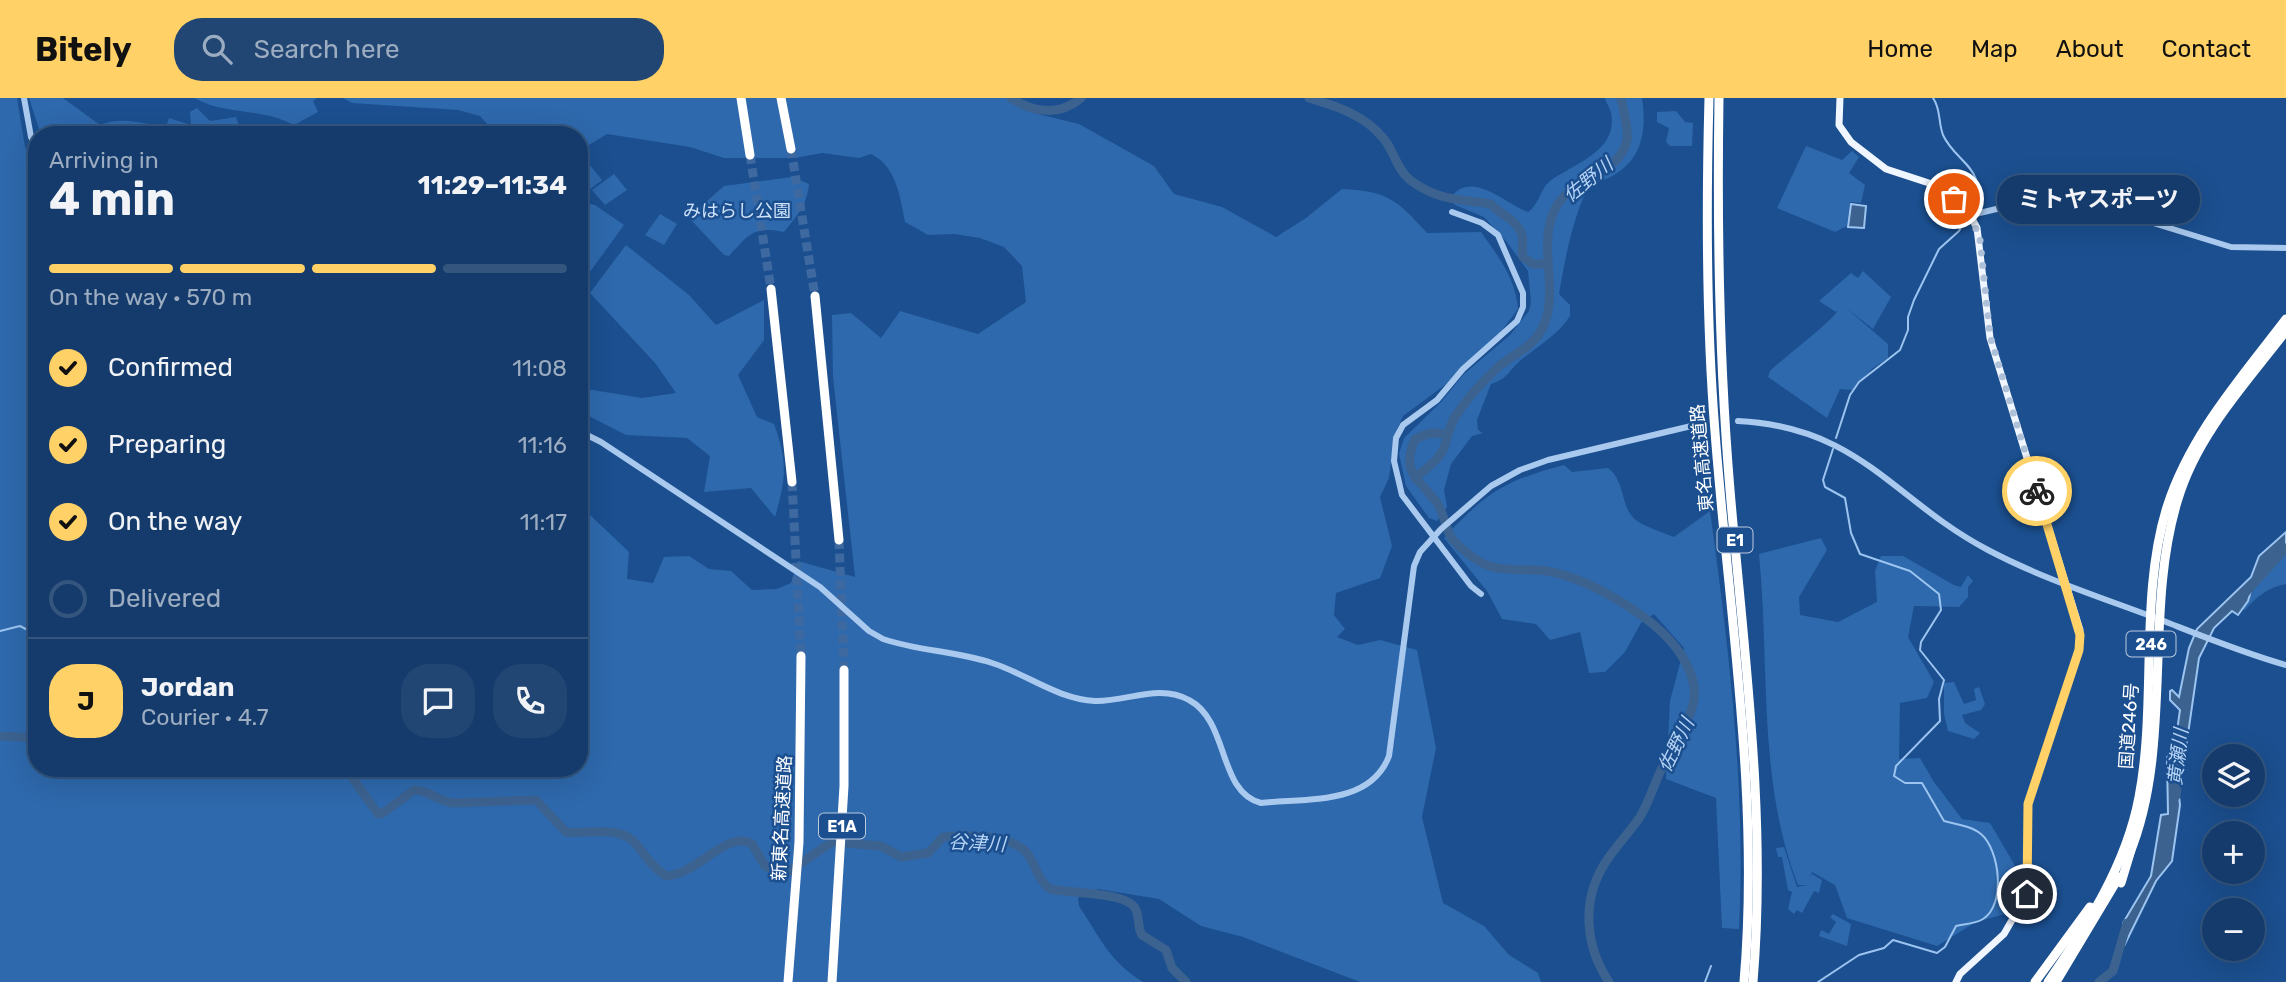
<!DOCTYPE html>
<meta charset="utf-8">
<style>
:root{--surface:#143b6b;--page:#214673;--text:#f1f3f6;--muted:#9dadc1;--line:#33557e;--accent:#ffd166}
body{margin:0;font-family:Rubik,"Noto Sans JP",sans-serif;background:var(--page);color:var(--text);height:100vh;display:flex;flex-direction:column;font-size:26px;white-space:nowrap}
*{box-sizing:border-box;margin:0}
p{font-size:23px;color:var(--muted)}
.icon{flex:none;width:38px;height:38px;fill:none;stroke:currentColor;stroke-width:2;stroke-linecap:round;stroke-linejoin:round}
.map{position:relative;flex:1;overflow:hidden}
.drawer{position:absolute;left:28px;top:28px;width:560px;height:651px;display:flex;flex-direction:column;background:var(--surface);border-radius:28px;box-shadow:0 7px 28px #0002,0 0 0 2px var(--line)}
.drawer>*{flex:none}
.fabs{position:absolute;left:2202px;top:646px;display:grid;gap:14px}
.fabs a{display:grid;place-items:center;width:63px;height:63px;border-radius:50%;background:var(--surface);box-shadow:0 7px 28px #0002,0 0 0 2px var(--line);font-size:35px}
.pin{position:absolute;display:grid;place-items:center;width:60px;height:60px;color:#fff;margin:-30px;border:4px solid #fff;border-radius:50%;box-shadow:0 2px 7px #0007}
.courier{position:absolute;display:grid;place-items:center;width:70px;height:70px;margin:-35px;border:5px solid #ffd166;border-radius:50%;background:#fff;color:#222;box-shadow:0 2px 9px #0007}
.bubble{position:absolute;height:49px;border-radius:24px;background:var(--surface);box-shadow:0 7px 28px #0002,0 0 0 2px var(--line);font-size:23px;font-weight:700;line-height:49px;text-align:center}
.headline em{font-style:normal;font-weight:700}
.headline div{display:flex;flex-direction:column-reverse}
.headline{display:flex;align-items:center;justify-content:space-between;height:119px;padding:0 21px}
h1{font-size:46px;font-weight:700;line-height:52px}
.bar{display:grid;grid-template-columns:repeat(4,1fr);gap:10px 7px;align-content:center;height:84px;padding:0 21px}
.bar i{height:9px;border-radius:5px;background:var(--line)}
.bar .current{background:var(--accent)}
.bar p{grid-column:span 4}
.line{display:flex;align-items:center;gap:18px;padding:0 21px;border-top:2px solid var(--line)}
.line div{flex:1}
.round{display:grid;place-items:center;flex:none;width:74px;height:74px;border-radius:28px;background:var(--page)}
ol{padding:0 21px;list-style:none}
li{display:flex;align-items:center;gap:21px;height:77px}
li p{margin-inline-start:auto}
li .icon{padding:7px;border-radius:50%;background:var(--accent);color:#111;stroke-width:4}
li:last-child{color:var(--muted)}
li i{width:38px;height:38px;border:4px solid var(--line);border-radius:50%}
header{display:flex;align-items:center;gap:42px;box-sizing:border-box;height:98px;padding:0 35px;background:var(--accent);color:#111}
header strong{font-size:33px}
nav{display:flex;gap:38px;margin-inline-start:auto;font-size:24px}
.search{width:490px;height:63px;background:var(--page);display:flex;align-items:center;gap:18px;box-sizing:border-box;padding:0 24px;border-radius:28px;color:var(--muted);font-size:26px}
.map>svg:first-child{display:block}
.green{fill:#2e69ad}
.water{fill:#3c6290;stroke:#9cc4f0;stroke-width:2}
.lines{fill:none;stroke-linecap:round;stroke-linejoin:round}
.stream{stroke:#9cc4f0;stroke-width:2}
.river{stroke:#3c6290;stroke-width:9}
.highway-tunnel{stroke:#3d69a0;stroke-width:9;stroke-dasharray:9 4.5;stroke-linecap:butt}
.minor{stroke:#a9c9ee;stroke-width:6}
.major{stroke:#f0f6ff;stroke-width:7}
.highway{stroke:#fff;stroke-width:9}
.done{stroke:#afc1d8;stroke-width:7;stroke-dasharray:0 12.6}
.route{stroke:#ffd166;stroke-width:9}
.labels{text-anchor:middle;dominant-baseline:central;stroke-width:5;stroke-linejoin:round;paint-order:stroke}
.shield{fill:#1b4f8f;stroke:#bbcadd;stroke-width:2}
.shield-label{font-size:16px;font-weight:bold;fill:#fff}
.park-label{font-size:18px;fill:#cfe3fa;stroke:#1b4f8f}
.street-label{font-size:18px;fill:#fff;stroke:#1b4f8f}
.water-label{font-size:19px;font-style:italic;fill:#b5d3f5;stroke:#1b4f8f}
</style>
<header>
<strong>Bitely</strong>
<div class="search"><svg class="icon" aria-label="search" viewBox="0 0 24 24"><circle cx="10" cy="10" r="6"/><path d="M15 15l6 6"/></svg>Search here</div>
<nav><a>Home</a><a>Map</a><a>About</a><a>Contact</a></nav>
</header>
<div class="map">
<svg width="2286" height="884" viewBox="0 0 2286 884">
<rect width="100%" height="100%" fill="#1b4f8f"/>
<g class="green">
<path d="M0,0H17L25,49L37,65V670H579V440L590,417L629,454L627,481L653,485L664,459L689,458L709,471L731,473L752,492L777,491L791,485L798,463L855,479L833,279L832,217L851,215L881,240L900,213L978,236L1026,204L1022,168L1004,149L980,140L954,136L928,137L905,124C900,98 896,68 871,56L859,60L822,55L795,60H724L690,49L607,36L579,53V37H497L480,18L458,12L352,5L343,0H1007L1034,15L1079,26L1154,68L1174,96L1222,109L1276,139L1306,120L1342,91C1388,93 1397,102 1427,135L1481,134C1498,158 1516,181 1518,211L1494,243L1445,287L1403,318L1395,336L1389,380L1380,399L1392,448L1380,480L1336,495L1334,517L1345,531L1337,539L1358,547L1380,542L1417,552L1436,650L1422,719L1443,805L1484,828L1509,857L1538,875L1541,884H1360L1243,839L1201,828L1159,801L1098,791L1078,800L1079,808C1101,841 1109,863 1143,884H0Z"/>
<path d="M29,0H63L100,27C117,20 131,23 149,26L157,36L166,29L169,20L191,27L190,14L197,10L210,23L236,19L241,34L254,37H47L39,31Z"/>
<path d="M194,0H317L313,3L318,14L294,27C259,9 228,18 194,0Z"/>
<path d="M1605,0H1642C1649,46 1635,75 1589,87C1572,122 1566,157 1559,196L1570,207V218C1557,238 1538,248 1521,262C1508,273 1509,280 1491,286L1477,322L1478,332L1483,335L1472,338L1451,366L1444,392L1447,409L1437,423L1429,420L1406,388L1399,356L1404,340L1441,304L1464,276L1510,237L1529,213L1531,204L1528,173L1506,143L1484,119L1455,107L1450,101C1470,70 1504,105 1528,114C1539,107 1540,91 1550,83C1573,66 1619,53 1611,15C1610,10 1606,5 1605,0Z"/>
<polygon points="1676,13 1685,24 1693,25 1692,48 1670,48 1666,44 1669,30 1657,24 1657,14"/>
<polygon points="1806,48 1842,62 1852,53 1859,59 1849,75 1865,87 1861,105 1850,104 1847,128 1835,134 1777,110"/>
<polygon points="589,66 602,82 580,99 579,73"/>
<polygon points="614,76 627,92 605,107 592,92"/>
<path d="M792,79L809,86C807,107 797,118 784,134C753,128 749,136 729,158L724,157L691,122V117L724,88Z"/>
<polygon points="579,104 595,107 624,127 579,189"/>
<polygon points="660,116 677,126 664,147 645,137"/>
<path d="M626,147L689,197L716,227L764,202V242L738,277L757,319L774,326C788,364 786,381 775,419L751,390L704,394L710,358L687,340L626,337L579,313L580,290L642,300L676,295L655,265L590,195Z"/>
<path d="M1863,173L1891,199L1873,231L1845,209L1888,246V260L1873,270L1852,292L1840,291L1827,320L1768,279L1770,273C1782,261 1834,222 1838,212L1836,214L1819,203L1851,175L1858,180Z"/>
<path d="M1564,367L1572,374L1608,370C1626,383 1620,411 1637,423C1648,430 1662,434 1674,439L1710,413C1729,551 1746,691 1739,831L1722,830L1716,700L1666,681L1670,603L1684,550L1654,516L1641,525L1625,554L1605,574L1589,575L1580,534L1550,542L1536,526L1502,521L1487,493L1444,440C1485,395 1506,382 1564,367Z"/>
<path d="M1821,440L1827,452L1799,499L1800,517L1838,524L1877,504L1875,473L1881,458H1903L1954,487L1961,489L1968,477L1973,483L1968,489V499L1959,509L1914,508L1908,539L1934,584L1927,600L1900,605L1899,661L1920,660L1934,684L1962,721L1990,725L2014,766L2018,787L2009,815L1976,824L1937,848L1847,820L1835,787L1812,774L1810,780L1812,776L1822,782L1819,795L1814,793L1802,815L1797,812L1794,816L1788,811L1792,794L1788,792L1782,759H1778L1776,750L1784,749L1797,789L1808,787H1798C1757,682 1770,567 1759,456Z"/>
<path d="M2286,449V486C2269,489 2256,499 2245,512L2241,511L2252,496L2255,480Z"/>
<polygon points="1954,584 1964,606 1976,602 1974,591 1979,589 1985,606 1981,612 1962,617 1965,625 1980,635 1974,641 1948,633 1944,616 1944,585"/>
<polygon points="1833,816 1851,826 1847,848 1819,838 1821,832 1829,836 1836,824 1830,819"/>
</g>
<g class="water">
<polygon points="1851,106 1866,108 1864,130 1848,129"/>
<polygon points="2286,434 2286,447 2255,480 2248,503 2238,517 2232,513 2214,530 2199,560 2186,650 2176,673 2180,707 2172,763 2156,783 2124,848 2123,825 2151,778 2161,717 2168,716 2167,660 2177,633 2180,612 2170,602 2170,593 2172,592 2179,599 2189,550 2197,531 2251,479 2259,458"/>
</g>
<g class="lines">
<g class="stream">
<path d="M1933,0C1941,11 1938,24 1943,37C1956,66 1993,72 1970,113"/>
<polyline points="1836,340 1850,297 1859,284 1900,252 1908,232 1908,219 1914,202 1939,151 1959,133 1967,118"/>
<polyline points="0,533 20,528 37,537"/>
<polyline points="1705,884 1711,868"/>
<path d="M1818,884L1859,857L1884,850L1893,842L1937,855L1945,849L1956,828C1965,826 1975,826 1983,821C2006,807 2000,752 1981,736C1971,728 1956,726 1944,723L1922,685H1905L1894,678L1896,668L1940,623L1939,601L1944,582L1920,552L1921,544L1941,512L1939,496L1910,473L1860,456L1851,435L1845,400L1825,389L1823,382L1833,351"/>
</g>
<g class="river">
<path d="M1011,0C1034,15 1060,18 1081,0"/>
<path d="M1309,0C1336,8 1365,17 1384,41C1394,53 1397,72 1410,82C1438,103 1459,101 1491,106C1502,119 1516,120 1522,137C1524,144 1521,152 1523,159L1533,166H1546"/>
<path d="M1446,336L1430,335L1415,341C1412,348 1409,359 1410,366C1412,382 1429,392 1437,405C1444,415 1445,429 1451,439C1458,449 1477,464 1489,468C1507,474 1528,470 1547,473C1587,480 1652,517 1677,551C1713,600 1685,622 1664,666C1655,683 1650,702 1640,719C1629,735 1615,749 1605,765C1581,803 1585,848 1609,884"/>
<path d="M1415,380C1424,372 1437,364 1442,354C1448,342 1448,330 1455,319C1466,302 1482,284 1497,270C1513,256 1535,249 1544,227C1559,190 1537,148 1555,111C1569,81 1620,77 1627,42C1629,30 1623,12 1621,0"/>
<polyline points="2245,495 2286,450"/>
<polyline points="0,638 37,640"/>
<path d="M341,670L351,678L378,716L383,715L414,692C430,693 437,702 452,705L536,702L566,734C588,737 619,726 636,746C646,758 652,769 666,778C697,777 727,731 752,746L765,768L785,776L832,744L881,748L901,759L928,755L943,739C966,737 1016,736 1029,758C1037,770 1038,782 1050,791C1067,795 1126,794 1135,810C1140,818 1137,829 1142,837L1166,852L1172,870L1186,884"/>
<polyline points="2176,698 2182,652"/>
<polyline points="2099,884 2113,873 2127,825"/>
</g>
<g class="highway-tunnel">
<polyline points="791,51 815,198"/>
<polyline points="750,57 771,191"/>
<polyline points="792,384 801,558"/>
<polyline points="839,442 844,572"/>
</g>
<g class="minor">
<polyline points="24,0 31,39 37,51"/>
<polyline points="1452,114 1482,125 1498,137 1523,195 1523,209 1517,223 1463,271 1437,302 1403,327 1396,340 1394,363 1402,397 1471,488 1481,496"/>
<polyline points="1971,117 2005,109 2124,116 2231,149 2286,150"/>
<path d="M1738,323C1860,329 1893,402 1988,452C2043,481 2103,500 2161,522C2202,538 2243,555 2286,567"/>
<path d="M579,333L601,344L820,489L869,533L883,541C918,553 956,553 992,565C1027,576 1057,601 1095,603C1127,604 1159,585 1189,602C1230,624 1217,693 1261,705C1306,700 1370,708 1389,658L1414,468L1420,454L1441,431L1491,388L1520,372L1548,362L1704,325"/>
</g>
<polyline class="major" points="1840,0 1839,27 1851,44 1886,71 1941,89 1968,113 1977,130 1990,240 2080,532 2079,552 2028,706 2027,796 2004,836 1960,876 1956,884"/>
<g class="highway">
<polyline points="741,0 750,57"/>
<polyline points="781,0 791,51"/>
<path d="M1709,0C1706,111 1706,223 1715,334C1729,518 1760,700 1744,884"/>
<path d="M1719,0C1717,131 1719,262 1730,392C1744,557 1767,719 1753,884"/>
<polyline points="771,191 792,384"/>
<polyline points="815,198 839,442"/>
<path d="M2129,757C2174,650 2143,512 2178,401C2197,337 2246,285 2286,233"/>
<polyline points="2121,785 2131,752"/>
<polyline points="788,884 799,744 801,558"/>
<polyline points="832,884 844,688 844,572"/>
<polyline points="2035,884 2090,809"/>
<path d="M2048,884C2087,827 2126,768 2139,699C2157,607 2139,498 2167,409C2190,337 2241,280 2286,221"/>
<polyline points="2056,884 2119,779"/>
</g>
</g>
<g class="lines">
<polyline class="done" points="1954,101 1971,117 1980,142 1990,238 2037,393"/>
<polyline class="route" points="2027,796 2028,706 2079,552 2080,537 2037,393"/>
</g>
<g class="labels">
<g class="shield">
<rect x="1717.5" y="429.5" width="35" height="25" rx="5"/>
<rect x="2126.5" y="533.5" width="49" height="25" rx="5"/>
<rect x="819" y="715.5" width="46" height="25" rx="5"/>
</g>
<g class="shield-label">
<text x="1735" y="442">E1</text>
<text x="2151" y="546">246</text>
<text x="842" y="728">E1A</text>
</g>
<g class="park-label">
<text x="737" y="113">みはらし公園</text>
</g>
<g class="street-label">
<text transform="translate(1702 360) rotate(-95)">東名高速道路</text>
<text transform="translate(2129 628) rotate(-86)">国道246号</text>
<text transform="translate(782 720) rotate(-87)">新東名高速道路</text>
</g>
<g class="water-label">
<text transform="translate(1588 82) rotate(-39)">佐野川</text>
<text transform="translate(1676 647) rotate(-64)">佐野川</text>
<text transform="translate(2178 659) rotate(-83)">黄瀬川</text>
<text transform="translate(977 745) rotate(3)">谷津川</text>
</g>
</g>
</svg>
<div class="fabs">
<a><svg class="icon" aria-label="layers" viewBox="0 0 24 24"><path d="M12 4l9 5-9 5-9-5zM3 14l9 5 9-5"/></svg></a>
<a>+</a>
<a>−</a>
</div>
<div class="pin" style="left:1954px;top:101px;background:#ea580c"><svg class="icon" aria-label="bag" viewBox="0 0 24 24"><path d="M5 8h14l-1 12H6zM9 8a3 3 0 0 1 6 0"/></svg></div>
<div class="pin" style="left:2027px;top:796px;background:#1f2937"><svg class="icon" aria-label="home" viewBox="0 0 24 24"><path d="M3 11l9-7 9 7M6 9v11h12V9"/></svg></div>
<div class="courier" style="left:2037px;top:393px"><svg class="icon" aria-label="bike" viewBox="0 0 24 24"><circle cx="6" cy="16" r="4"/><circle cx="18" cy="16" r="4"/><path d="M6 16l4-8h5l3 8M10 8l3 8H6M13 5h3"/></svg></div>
<div class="bubble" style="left:1997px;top:77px;width:203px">ミトヤスポーツ</div>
<section class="drawer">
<div class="headline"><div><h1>4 min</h1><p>Arriving in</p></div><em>11:29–11:34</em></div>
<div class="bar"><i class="current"></i><i class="current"></i><i class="current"></i><i></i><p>On the way · 570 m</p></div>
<ol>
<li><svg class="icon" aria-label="check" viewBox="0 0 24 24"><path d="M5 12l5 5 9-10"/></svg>Confirmed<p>11:08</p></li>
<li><svg class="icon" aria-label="check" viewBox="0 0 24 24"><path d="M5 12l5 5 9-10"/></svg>Preparing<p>11:16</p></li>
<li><svg class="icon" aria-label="check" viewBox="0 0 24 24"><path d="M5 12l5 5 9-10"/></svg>On the way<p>11:17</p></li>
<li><i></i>Delivered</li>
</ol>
<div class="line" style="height:126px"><b class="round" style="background:var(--accent);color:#111">J</b><div><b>Jordan</b><p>Courier · 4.7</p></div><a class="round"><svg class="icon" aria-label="chat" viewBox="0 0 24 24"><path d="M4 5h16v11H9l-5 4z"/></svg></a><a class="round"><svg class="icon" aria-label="phone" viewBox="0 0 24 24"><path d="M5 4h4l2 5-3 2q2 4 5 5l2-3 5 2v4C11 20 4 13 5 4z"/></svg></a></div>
</section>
</div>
